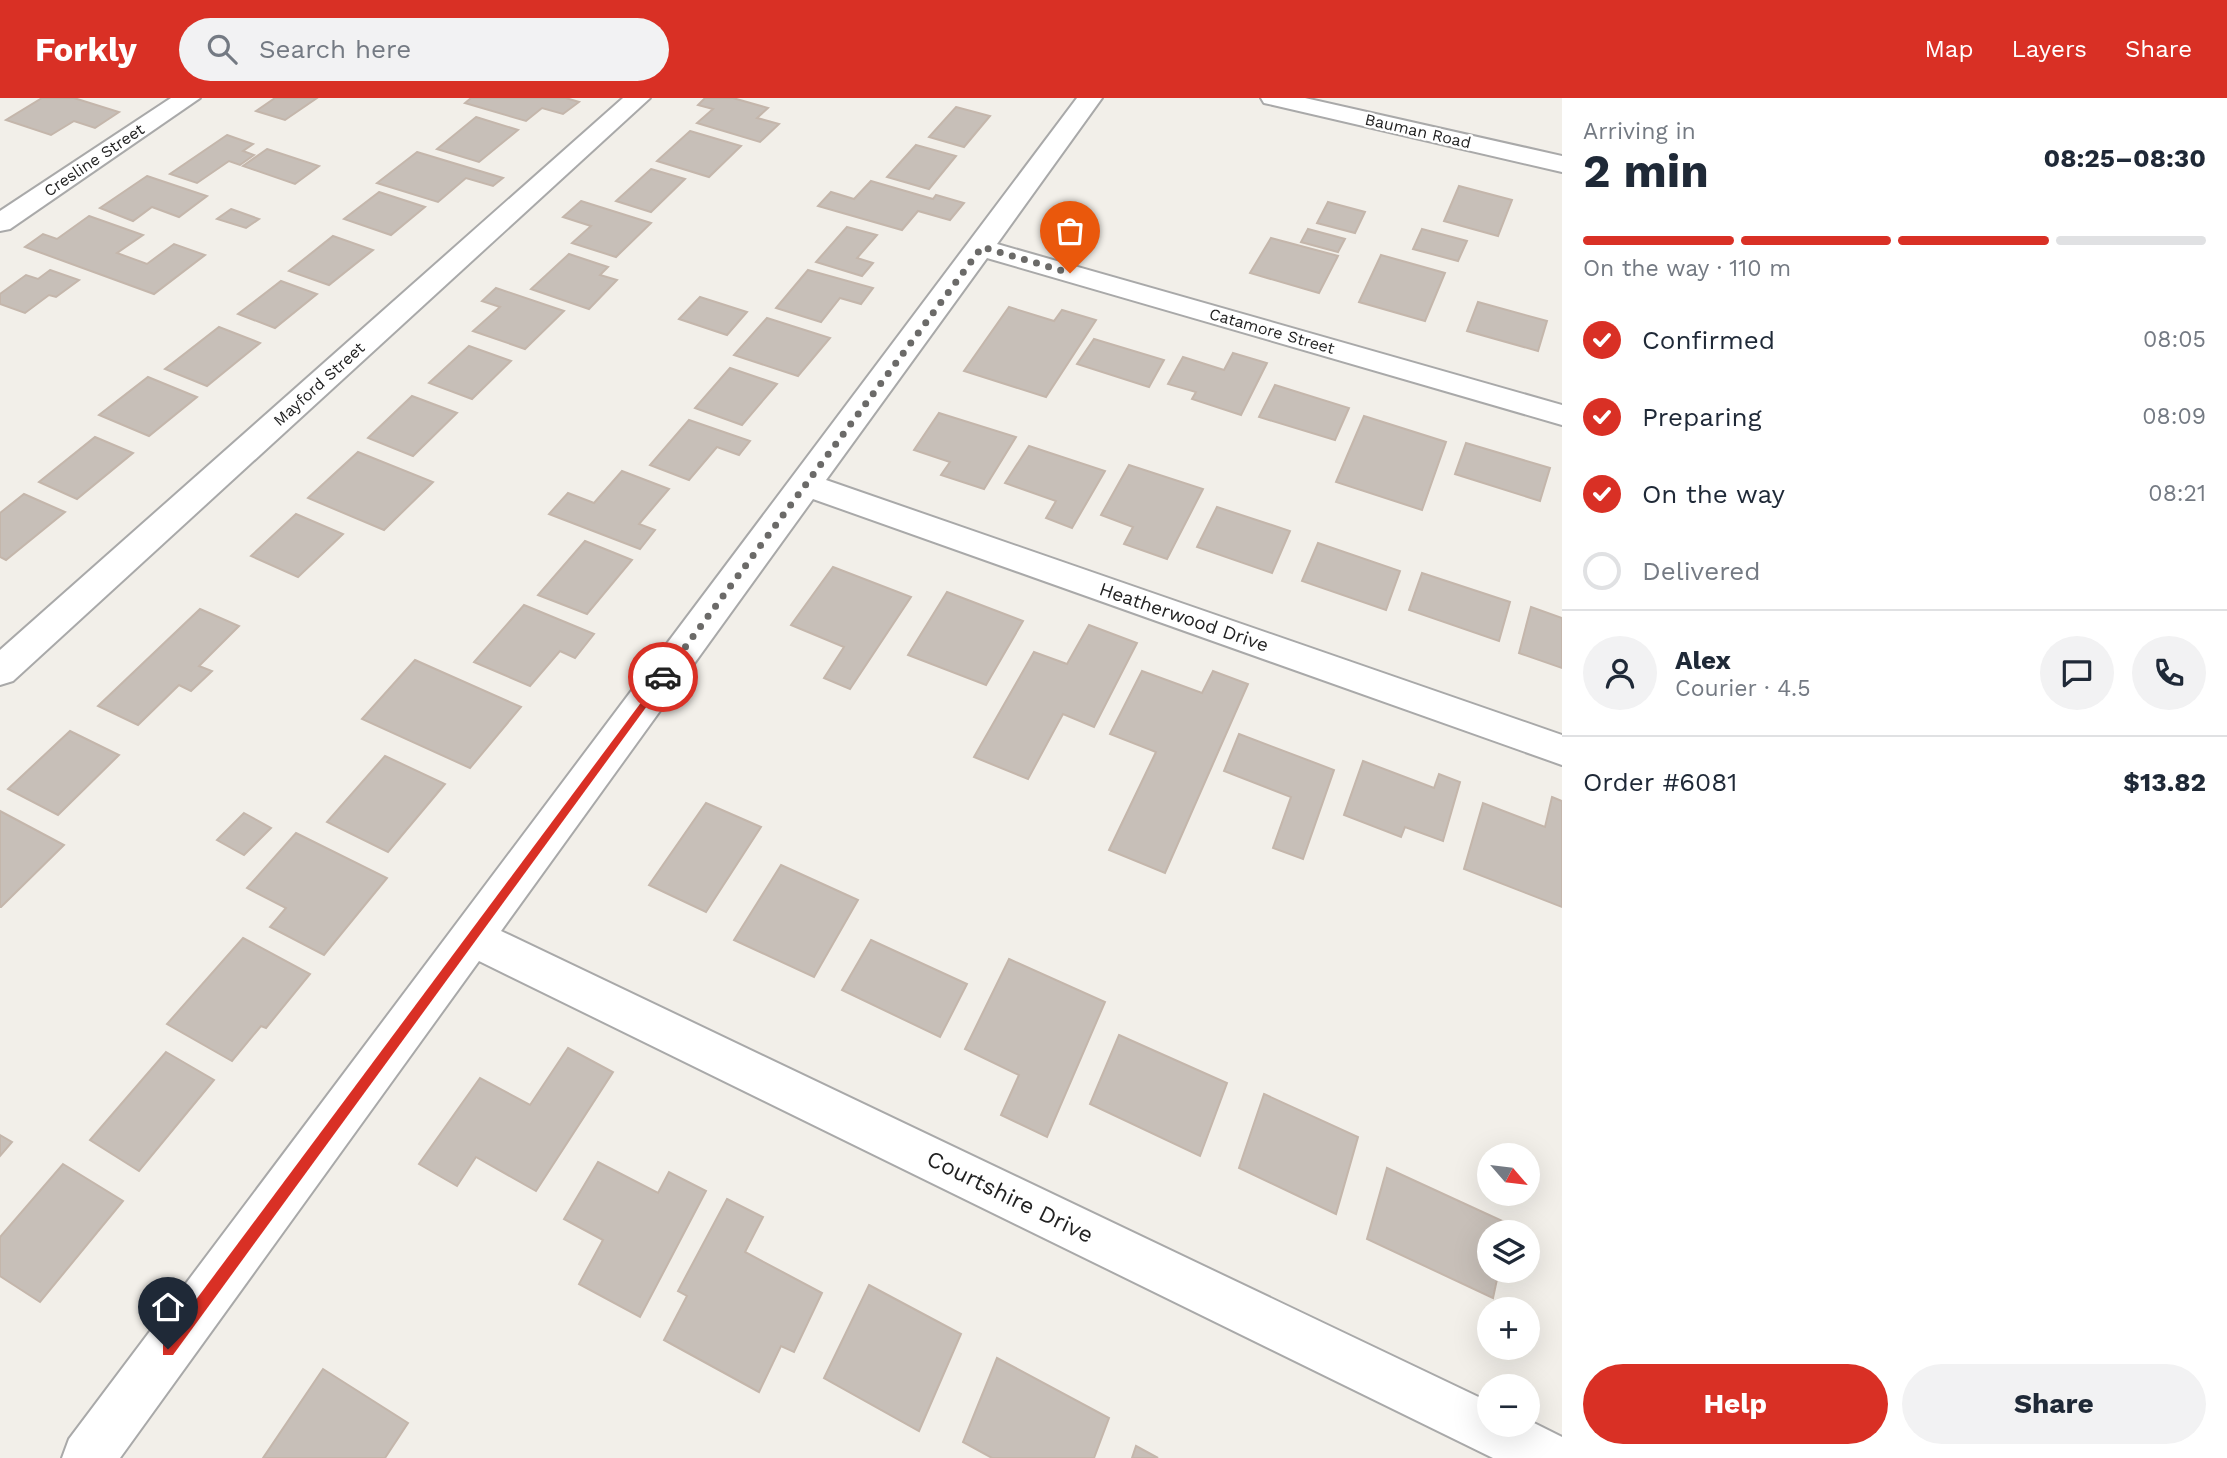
<!DOCTYPE html>
<meta charset="utf-8">
<style>
:root{--surface:#fff;--page:#f2f2f3;--text:#1f2937;--muted:#747a83;--line:#e0e1e3;--accent:#d93025}
body{margin:0;font-family:"Work Sans",sans-serif;background:var(--page);color:var(--text);height:100vh;display:flex;flex-direction:column;font-size:26px;white-space:nowrap}
*{box-sizing:border-box;margin:0}
p{font-size:23px;color:var(--muted)}
.icon{flex:none;width:38px;height:38px;fill:none;stroke:currentColor;stroke-width:2;stroke-linecap:round;stroke-linejoin:round}
.map{position:relative;flex:1;overflow:hidden}
.details{display:flex;flex-direction:column;background:var(--surface);width:665px}
.details>*{flex:none}
.needle{width:46px;rotate:118deg}
.fabs{position:absolute;left:1477px;top:1045px;display:grid;gap:14px}
.fabs a{display:grid;place-items:center;width:63px;height:63px;border-radius:50%;background:var(--surface);box-shadow:0 7px 28px #0002;font-size:35px}
.pin{position:absolute;display:grid;place-items:center;width:60px;height:60px;color:#fff;margin:-72px -30px;border-radius:50% 50% 50% 0;rotate:-45deg;box-shadow:0 0 7px #0007}
.pin .icon{rotate:45deg}
.courier{position:absolute;display:grid;place-items:center;width:70px;height:70px;margin:-35px;border:5px solid #d93025;border-radius:50%;background:#fff;color:#222;box-shadow:0 2px 9px #0007}
.overview em{font-style:normal;font-weight:700}
.overview div{display:flex;flex-direction:column-reverse}
.overview{display:flex;align-items:center;justify-content:space-between;height:119px;padding:0 21px}
h1{font-size:46px;font-weight:700;line-height:52px}
.bar{display:grid;grid-template-columns:repeat(4,1fr);gap:10px 7px;align-content:center;height:84px;padding:0 21px}
.bar i{height:9px;border-radius:5px;background:var(--line)}
.bar .selected{background:var(--accent)}
.bar p{grid-column:span 4}
.line{display:flex;align-items:center;gap:18px;padding:0 21px;border-top:2px solid var(--line)}
.line div{flex:1}
.round{display:grid;place-items:center;flex:none;width:74px;height:74px;border-radius:37px;background:var(--page)}
ol{padding:0 21px;list-style:none}
li{display:flex;align-items:center;gap:21px;height:77px}
li p{margin-inline-start:auto}
li .icon{padding:7px;border-radius:50%;background:var(--accent);color:#fff;stroke-width:4}
li:last-child{color:var(--muted)}
li i{width:38px;height:38px;border:4px solid var(--line);border-radius:50%}
.cta{display:flex;gap:14px;margin-top:auto;padding:14px 21px}
.cta a{flex:1;height:80px;border-radius:42px;background:var(--accent);color:#fff;font-size:28px;font-weight:700;line-height:80px;text-align:center}
.cta a+a{background:var(--page);color:var(--text)}
header{display:flex;align-items:center;gap:42px;box-sizing:border-box;height:98px;padding:0 35px;background:var(--accent);color:#fff}
header strong{font-size:33px}
nav{display:flex;gap:38px;margin-inline-start:auto;font-size:24px}
.search{width:490px;height:63px;background:var(--page);display:flex;align-items:center;gap:18px;box-sizing:border-box;padding:0 24px;border-radius:38px;color:var(--muted);font-size:26px}
main{display:flex;flex:1;min-height:0}
.map>svg:first-child{display:block}
.building{fill:#c7bfb8;stroke:#c4b6ab;stroke-width:2}
.lines{fill:none;stroke-linecap:round;stroke-linejoin:round}
.minor-casing{stroke:#a9a9a9;stroke-width:4}
.tertiary-casing{stroke:#a9a9a9;stroke-width:4}
.minor{fill:#fff;fill-rule:evenodd}
.tertiary{fill:#fff;fill-rule:evenodd}
.route{fill:#d93025}
.done{stroke:#6b6a68;stroke-width:7;stroke-dasharray:0 12.6}
.labels{text-anchor:middle;dominant-baseline:central;stroke-width:5;stroke-linejoin:round;paint-order:stroke}
.far-street-label{font-size:16px;fill:#222;stroke:#fff}
.street-label{font-size:19px;fill:#222;stroke:#fff}
.near-street-label{font-size:23px;fill:#222;stroke:#fff}
</style>
<header>
<strong>Forkly</strong>
<div class="search"><svg class="icon" aria-label="search" viewBox="0 0 24 24"><circle cx="10" cy="10" r="6"/><path d="M15 15l6 6"/></svg>Search here</div>
<nav><a>Map</a><a>Layers</a><a>Share</a></nav>
</header>
<main>
<div class="map">
<svg width="1562" height="1360" viewBox="0 0 1562 1360">
<rect width="100%" height="100%" fill="#f2efe9"/>
<g class="building">
<polygon points="42,0 74,0 119,14 95,30 74,23 51,37 6,22"/>
<polygon points="275,0 317,0 285,22 256,13"/>
<polygon points="471,0 566,0 579,4 563,16 542,10 526,23 465,5"/>
<polygon points="705,0 733,0 768,10 757,20 779,26 760,44 697,25 713,11 698,7"/>
<polygon points="956,9 990,18 964,49 929,39"/>
<polygon points="476,19 518,32 479,64 437,51"/>
<polygon points="690,33 741,48 709,79 657,63"/>
<polygon points="227,37 253,46 243,53 254,57 240,67 229,63 197,85 170,76"/>
<polygon points="916,47 956,58 929,91 887,79"/>
<polygon points="267,51 319,68 295,86 243,68"/>
<polygon points="417,54 503,80 493,88 466,80 438,104 377,85"/>
<polygon points="651,71 685,81 651,114 616,103"/>
<polygon points="147,78 207,98 179,119 152,109 133,123 100,110"/>
<polygon points="871,83 933,101 936,97 964,105 950,122 918,113 902,132 818,108 831,94 854,101"/>
<polygon points="1459,88 1512,102 1498,138 1444,123"/>
<polygon points="379,94 425,109 391,137 344,121"/>
<polygon points="581,103 651,125 616,159 572,145 591,128 563,119"/>
<polygon points="1328,104 1365,114 1355,135 1317,125"/>
<polygon points="231,111 259,121 246,130 217,121"/>
<polygon points="89,118 143,137 117,155 147,166 174,146 205,157 154,196 25,149 43,136 57,141"/>
<polygon points="847,129 877,137 857,160 873,165 862,178 816,164"/>
<polygon points="1308,131 1345,141 1338,154 1301,144"/>
<polygon points="1422,131 1467,143 1458,163 1413,151"/>
<polygon points="333,138 373,152 329,187 289,173"/>
<polygon points="1271,140 1338,158 1319,195 1250,175"/>
<polygon points="569,156 608,169 600,177 617,182 589,211 531,191"/>
<polygon points="1381,157 1445,175 1425,223 1359,204"/>
<polygon points="50,172 79,182 56,199 49,197 25,215 0,206 0,196 26,177 38,181"/>
<polygon points="808,172 873,190 861,206 840,200 821,224 776,210"/>
<polygon points="281,183 317,196 275,230 238,216"/>
<polygon points="496,190 564,213 525,251 473,233 500,209 482,203"/>
<polygon points="700,199 747,214 727,237 679,221"/>
<polygon points="1478,204 1547,223 1538,253 1467,233"/>
<polygon points="1009,209 1054,223 1062,212 1096,222 1046,299 964,273"/>
<polygon points="767,220 830,240 798,278 734,257"/>
<polygon points="219,229 260,245 207,288 165,271"/>
<polygon points="1094,241 1164,262 1149,289 1077,266"/>
<polygon points="469,248 511,263 472,301 429,285"/>
<polygon points="1233,255 1267,265 1241,317 1192,301 1196,294 1168,286 1183,259 1224,272"/>
<polygon points="730,270 777,286 742,327 695,310"/>
<polygon points="148,279 197,299 149,338 99,317"/>
<polygon points="1275,287 1349,310 1335,342 1259,319"/>
<polygon points="412,298 457,315 413,358 368,340"/>
<polygon points="939,315 1016,339 984,391 941,377 950,364 914,352"/>
<polygon points="1364,318 1446,344 1422,412 1336,384"/>
<polygon points="689,322 750,343 739,357 717,349 689,382 650,367"/>
<polygon points="95,339 133,355 77,401 39,384"/>
<polygon points="1466,345 1550,370 1540,403 1455,376"/>
<polygon points="1029,348 1105,373 1072,430 1046,420 1056,403 1005,385"/>
<polygon points="358,354 433,384 384,432 308,400"/>
<polygon points="1129,367 1203,391 1167,461 1124,446 1133,429 1101,417"/>
<polygon points="622,373 669,391 639,426 655,432 640,451 549,416 568,395 594,405"/>
<polygon points="24,396 65,414 6,462 0,459 0,415"/>
<polygon points="1217,409 1290,433 1272,475 1197,449"/>
<polygon points="296,416 343,436 298,479 251,458"/>
<polygon points="585,443 632,462 587,516 538,497"/>
<polygon points="1318,445 1400,473 1386,512 1302,483"/>
<polygon points="833,469 911,499 850,591 824,580 844,549 791,527"/>
<polygon points="1422,475 1510,504 1499,543 1409,512"/>
<polygon points="947,494 1023,523 986,587 908,557"/>
<polygon points="524,507 594,536 575,560 560,553 530,588 474,564"/>
<polygon points="1531,509 1562,520 1562,570 1519,555"/>
<polygon points="200,511 239,528 199,568 212,573 191,593 179,587 138,627 98,608"/>
<polygon points="1089,527 1137,545 1094,629 1063,616 1028,681 974,659 1034,554 1067,566"/>
<polygon points="415,562 521,609 470,670 362,621"/>
<polygon points="1142,573 1202,595 1213,573 1248,586 1165,775 1109,752 1156,654 1110,636"/>
<polygon points="70,633 119,657 58,717 8,691"/>
<polygon points="1239,636 1334,672 1303,761 1273,750 1291,699 1224,673"/>
<polygon points="385,658 445,686 388,754 327,724"/>
<polygon points="1363,663 1434,690 1439,676 1460,684 1443,743 1405,729 1401,739 1344,717"/>
<polygon points="1552,699 1562,703 1562,809 1464,771 1483,705 1545,729"/>
<polygon points="706,705 761,729 706,814 649,787"/>
<polygon points="0,713 64,747 1,809 0,809"/>
<polygon points="244,715 271,730 244,757 217,742"/>
<polygon points="296,735 387,780 324,857 270,829 286,810 247,790"/>
<polygon points="781,767 858,802 814,879 734,842"/>
<polygon points="243,840 310,876 266,930 261,928 232,963 167,926"/>
<polygon points="871,842 967,886 940,939 842,892"/>
<polygon points="1009,861 1105,904 1047,1039 1001,1017 1019,977 965,951"/>
<polygon points="1119,937 1227,985 1200,1058 1090,1006"/>
<polygon points="568,950 613,974 536,1093 476,1059 457,1088 419,1066 480,980 530,1007"/>
<polygon points="166,954 214,982 139,1073 90,1042"/>
<polygon points="1264,996 1358,1039 1336,1116 1239,1070"/>
<polygon points="0,1037 12,1044 0,1058"/>
<polygon points="598,1064 658,1095 669,1074 706,1093 640,1219 579,1186 603,1142 564,1121"/>
<polygon points="63,1066 123,1103 40,1204 0,1178 0,1139"/>
<polygon points="1387,1070 1509,1126 1507,1134 1489,1134 1489,1172 1499,1172 1493,1200 1367,1141"/>
<polygon points="727,1101 763,1119 745,1154 822,1195 794,1254 781,1248 759,1294 664,1242 687,1198 678,1193"/>
<polygon points="869,1187 961,1236 919,1333 824,1280"/>
<polygon points="997,1260 1109,1320 1094,1360 992,1360 963,1344"/>
<polygon points="323,1271 408,1325 385,1360 263,1360"/>
<polygon points="1136,1348 1158,1360 1132,1360"/>
</g>
<g class="lines">
<defs>
<g id="minor">
<polygon points="171,0 200,0 10,131 0,133 0,113"/>
<polygon points="623,0 650,0 13,583 0,587 0,552"/>
<polygon points="1077,0 1102,0 997,146 1562,307 1562,327 987,160 826,382 1562,637 1562,667 813,401 501,833 1489,1304 1489,1326 1528,1326 1528,1322 1562,1339 1562,1360 1493,1360 479,863 120,1360 62,1360 69,1341"/>
</g>
<polygon id="tertiary" points="1261,0 1305,0 1562,58 1562,74 1273,7 1264,5"/>
</defs>
<use href="#minor" class="minor-casing"/>
<use href="#tertiary" class="tertiary-casing"/>
<use href="#minor" class="minor"/>
<use href="#tertiary" class="tertiary"/>
</g>
<polygon class="route" points="663,575 668,579 666,582 173,1257 163,1257 163,1246"/>
<g class="lines">
<polyline class="done" points="663,579 982,149 1070,175"/>
</g>
<g class="labels">
<g class="far-street-label">
<text transform="translate(1418 33) rotate(13)">Bauman Road</text>
<text transform="translate(94 62) rotate(-34)">Cresline Street</text>
<text transform="translate(1272 233) rotate(16)">Catamore Street</text>
<text transform="translate(319 286) rotate(-42)">Mayford Street</text>
</g>
<g class="street-label">
<text transform="translate(1184 519) rotate(19)">Heatherwood Drive</text>
</g>
<g class="near-street-label">
<text transform="translate(1010 1099) rotate(26)">Courtshire Drive</text>
</g>
</g>
</svg>
<div class="fabs">
<a><svg class="needle" viewBox="-14 -14 28 28"><path d="M0-13l5 13h-10z" fill="#e53935"/><path d="M0 13l5-13h-10z" fill="#747a83"/></svg></a>
<a><svg class="icon" aria-label="layers" viewBox="0 0 24 24"><path d="M12 4l9 5-9 5-9-5zM3 14l9 5 9-5"/></svg></a>
<a>+</a>
<a>−</a>
</div>
<div class="pin" style="left:1070px;top:175px;background:#ea580c"><svg class="icon" aria-label="bag" viewBox="0 0 24 24"><path d="M5 8h14l-1 12H6zM9 8a3 3 0 0 1 6 0"/></svg></div>
<div class="pin" style="left:168px;top:1251px;background:#1f2937"><svg class="icon" aria-label="home" viewBox="0 0 24 24"><path d="M3 11l9-7 9 7M6 9v11h12V9"/></svg></div>
<div class="courier" style="left:663px;top:579px"><svg class="icon" aria-label="car" viewBox="0 0 24 24"><path d="M5 17H2v-5l4-1 3-4h7l3 4 3 1v5h-3M9 17h6M6 11h13"/><circle cx="7" cy="17" r="2"/><circle cx="17" cy="17" r="2"/></svg></div>
</div>
<section class="details">
<div class="overview"><div><h1>2 min</h1><p>Arriving in</p></div><em>08:25–08:30</em></div>
<div class="bar"><i class="selected"></i><i class="selected"></i><i class="selected"></i><i></i><p>On the way · 110 m</p></div>
<ol>
<li><svg class="icon" aria-label="check" viewBox="0 0 24 24"><path d="M5 12l5 5 9-10"/></svg>Confirmed<p>08:05</p></li>
<li><svg class="icon" aria-label="check" viewBox="0 0 24 24"><path d="M5 12l5 5 9-10"/></svg>Preparing<p>08:09</p></li>
<li><svg class="icon" aria-label="check" viewBox="0 0 24 24"><path d="M5 12l5 5 9-10"/></svg>On the way<p>08:21</p></li>
<li><i></i>Delivered</li>
</ol>
<div class="line" style="height:126px"><a class="round"><svg class="icon" aria-label="person" viewBox="0 0 24 24"><circle cx="12" cy="8" r="4"/><path d="M4 21q1-7 8-7t8 7"/></svg></a><div><b>Alex</b><p>Courier · 4.5</p></div><a class="round"><svg class="icon" aria-label="chat" viewBox="0 0 24 24"><path d="M4 5h16v11H9l-5 4z"/></svg></a><a class="round"><svg class="icon" aria-label="phone" viewBox="0 0 24 24"><path d="M5 4h4l2 5-3 2q2 4 5 5l2-3 5 2v4C11 20 4 13 5 4z"/></svg></a></div>
<div class="line" style="height:91px"><div>Order #6081</div><b>$13.82</b></div>
<div class="cta"><a>Help</a><a>Share</a></div>
</section>
</main>
